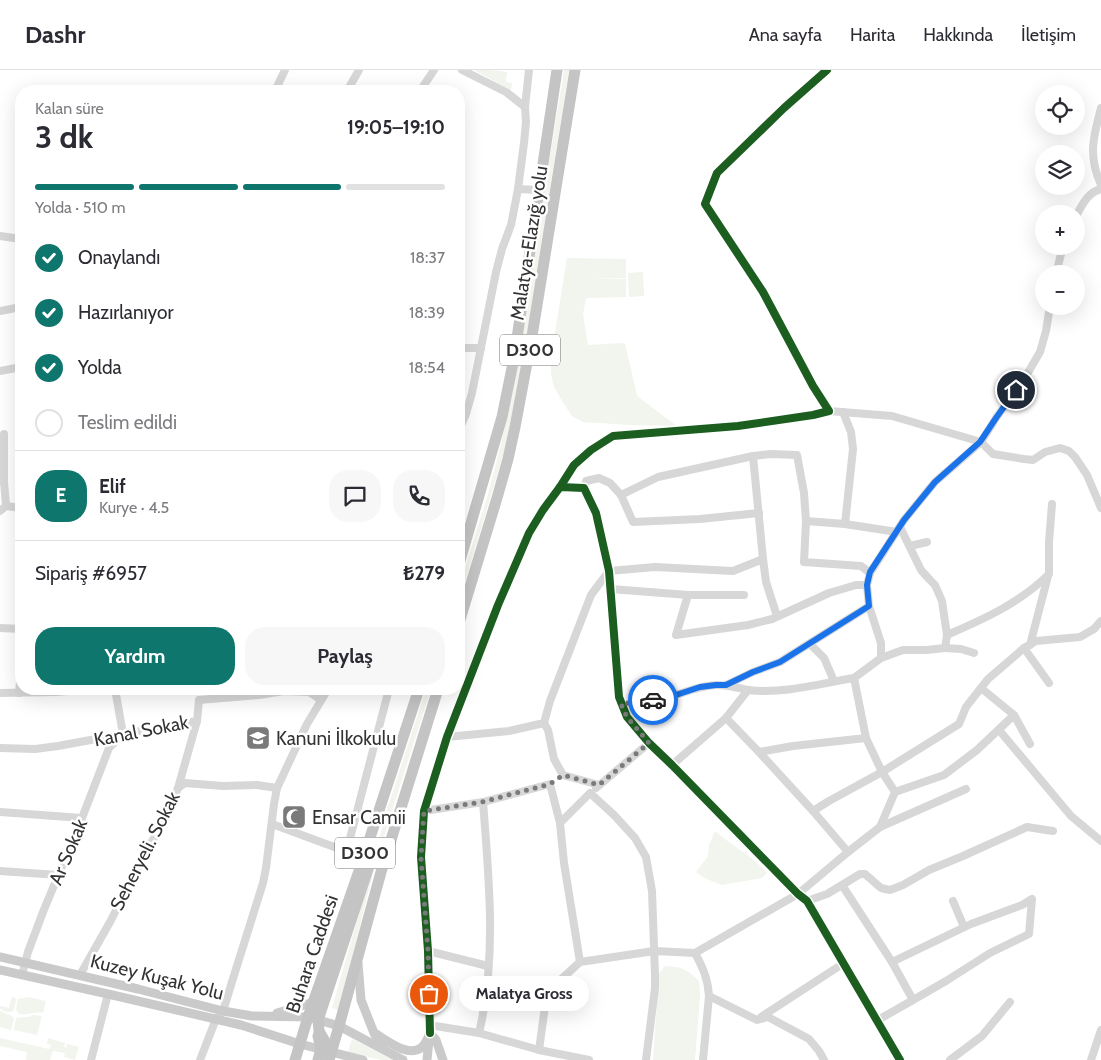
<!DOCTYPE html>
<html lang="tr">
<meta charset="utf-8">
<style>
:root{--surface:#fff;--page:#f7f7f7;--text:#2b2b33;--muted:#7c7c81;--line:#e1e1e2;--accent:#0f766e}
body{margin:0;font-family:Cabin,sans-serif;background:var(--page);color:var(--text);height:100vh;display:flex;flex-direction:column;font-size:19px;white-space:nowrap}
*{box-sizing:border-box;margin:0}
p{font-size:16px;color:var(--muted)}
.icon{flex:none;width:28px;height:28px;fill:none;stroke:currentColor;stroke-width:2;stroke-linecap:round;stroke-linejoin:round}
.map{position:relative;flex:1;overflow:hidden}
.details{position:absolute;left:15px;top:15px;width:450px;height:610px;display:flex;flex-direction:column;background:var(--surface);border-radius:20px;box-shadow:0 5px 20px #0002}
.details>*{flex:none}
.fabs{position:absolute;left:1035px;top:15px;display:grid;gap:10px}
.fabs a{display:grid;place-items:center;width:50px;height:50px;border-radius:50%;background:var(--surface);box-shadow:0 5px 20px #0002;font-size:25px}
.pin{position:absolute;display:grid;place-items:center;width:42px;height:42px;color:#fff;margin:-21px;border:2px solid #fff;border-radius:50%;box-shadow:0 1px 5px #0007}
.courier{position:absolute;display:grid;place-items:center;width:50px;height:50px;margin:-25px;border:4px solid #1a73e8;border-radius:50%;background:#fff;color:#222;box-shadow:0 1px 6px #0007}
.bubble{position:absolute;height:35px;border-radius:18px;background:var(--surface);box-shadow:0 5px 20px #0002;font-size:16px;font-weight:800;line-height:35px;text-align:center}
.head em{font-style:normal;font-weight:800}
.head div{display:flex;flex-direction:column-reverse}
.head{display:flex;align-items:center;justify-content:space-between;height:85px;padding:0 20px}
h1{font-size:32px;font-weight:800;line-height:38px}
.bar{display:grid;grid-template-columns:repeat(4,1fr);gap:8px 5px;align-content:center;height:60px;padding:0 20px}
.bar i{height:6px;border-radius:4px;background:var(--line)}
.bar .selected{background:var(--accent)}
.bar p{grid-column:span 4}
.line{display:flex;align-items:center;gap:12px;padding:0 20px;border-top:1px solid var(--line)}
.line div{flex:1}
.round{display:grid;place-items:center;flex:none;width:52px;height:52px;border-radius:20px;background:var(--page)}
ol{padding:0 20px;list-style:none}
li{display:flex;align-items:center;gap:15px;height:55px}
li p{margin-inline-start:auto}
li .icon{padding:5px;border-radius:50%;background:var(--accent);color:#fff;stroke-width:4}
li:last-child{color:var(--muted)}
li i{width:28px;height:28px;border:2px solid var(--line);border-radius:50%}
.cta{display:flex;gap:10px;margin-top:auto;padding:10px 20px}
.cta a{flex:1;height:58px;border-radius:20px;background:var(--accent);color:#fff;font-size:20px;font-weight:800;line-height:58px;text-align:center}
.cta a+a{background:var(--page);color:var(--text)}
header{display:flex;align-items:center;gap:30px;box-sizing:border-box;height:70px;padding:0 25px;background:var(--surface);border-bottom:1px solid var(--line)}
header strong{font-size:24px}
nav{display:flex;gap:28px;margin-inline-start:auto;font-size:18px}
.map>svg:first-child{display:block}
.green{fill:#f1f5ed}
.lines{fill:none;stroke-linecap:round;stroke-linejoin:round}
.minor{stroke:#d7d7d7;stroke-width:8}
.major{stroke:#cacaca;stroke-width:9}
.highway{stroke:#c4c4c4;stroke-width:11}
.cycleway-casing{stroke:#fff;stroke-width:11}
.cycleway{stroke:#1b5e20;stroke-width:8}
.done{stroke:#7a7a7a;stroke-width:5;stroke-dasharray:0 9}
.route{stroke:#1a73e8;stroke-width:6}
.labels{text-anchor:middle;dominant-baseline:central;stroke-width:5;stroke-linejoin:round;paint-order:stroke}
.shield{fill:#fff;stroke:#707070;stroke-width:1}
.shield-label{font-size:18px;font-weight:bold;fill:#333}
.street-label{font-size:19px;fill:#333;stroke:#fff}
.poi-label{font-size:19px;fill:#333;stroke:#fff;text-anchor:start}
</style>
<header>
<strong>Dashr</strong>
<nav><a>Ana sayfa</a><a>Harita</a><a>Hakkında</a><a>İletişim</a></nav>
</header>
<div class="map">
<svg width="1101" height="990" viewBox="0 0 1101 990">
<rect width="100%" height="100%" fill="#fff"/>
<g class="green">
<polygon points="474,0 491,0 507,2 506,12 512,13 511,20"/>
<polygon points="564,0 569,0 526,268 505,379 459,532 459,518 488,424 500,378 511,331"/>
<polygon points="567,188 626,189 626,208 589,208 626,209 626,227 586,228 583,244 588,275 623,273 625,274 637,325 642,330 677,356 629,355 583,352 572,346 561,329 554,317 551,304 551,293 553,275"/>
<polygon points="643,202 644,226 629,227 628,203"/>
<polygon points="426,619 431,619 390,747 373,803 339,940 332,938 371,802 385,746"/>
<path d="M715,761C732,776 753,786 767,803L762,808L722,815L704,808L696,802L708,786L709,775Z"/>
<path d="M665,896C683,897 686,899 699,911L700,926L695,990H653L659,904Z"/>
<path d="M12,926L16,929L14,940C9,944 4,942 0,938V936L9,938Z"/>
<path d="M29,927L46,931L43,943C34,941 27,946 19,944L16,939L18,929Z"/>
<polygon points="0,941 12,946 14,949 11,960 0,957"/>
<path d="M32,945L42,946L37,965L14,960L16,948C21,946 27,949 32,945Z"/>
<polygon points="0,968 49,979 51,975 47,974 48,968 65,973 64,977 66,978 67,974 79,977 75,990 64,987 65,983 53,981 50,990 26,990 27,982 0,976"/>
<polygon points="352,969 393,990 381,990 348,982"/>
</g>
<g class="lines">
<g class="minor">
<polyline points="462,0 506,22 525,37"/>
<polyline points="275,21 285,0"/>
<polyline points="347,21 359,0"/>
<polyline points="420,21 434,0"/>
<path d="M1101,38C1093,68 1088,85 1101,115"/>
<polyline points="518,119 539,120"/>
<path d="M1076,146C1082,135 1088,122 1101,119"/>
<polyline points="0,166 21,169"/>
<polyline points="1056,204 1063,176"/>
<polyline points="0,241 21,237"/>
<polyline points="459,278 481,278"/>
<polyline points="0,301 21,297"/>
<polyline points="829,341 892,346 981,372 993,384 1024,389 1033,390 1045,382 1060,378 1069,381 1075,387 1087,405 1101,438"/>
<polyline points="843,342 851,362 853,379 845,454"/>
<polyline points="459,360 466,344 472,323 496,202 502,179 511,155 518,119 524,73 526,52 525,37 529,0"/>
<polyline points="4,364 4,412"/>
<polyline points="0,411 4,412 6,436"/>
<polyline points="560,417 574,395 591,380 613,366 738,356 813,345 829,341 813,316 763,222 705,134 717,103 784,38 827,0"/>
<polyline points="584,418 586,411 599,408 610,413 621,425 658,407 753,386"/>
<polyline points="621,425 633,452 700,449 759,443"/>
<polyline points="0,441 6,436 21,438"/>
<polyline points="806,451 845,454 897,462"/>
<polyline points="900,457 921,500 930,510 935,515 942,531 947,565"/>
<polyline points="910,476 927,472"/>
<polyline points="763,489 753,386 770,384 797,385 804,423 806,451 804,492 861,496 870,503"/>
<polyline points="611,519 688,525 676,565 748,555 772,549 829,523 856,515 867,515"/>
<polyline points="688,525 744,525"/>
<polyline points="0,558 21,559"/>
<polyline points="810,574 824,588 834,611"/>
<polyline points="1030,575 1048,506"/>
<polyline points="945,578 961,579 974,583"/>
<polyline points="1024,578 1049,613"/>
<path d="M881,588L903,580H926L945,578L947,565C984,549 1020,533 1049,504V472L1052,434"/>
<polyline points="726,615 753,602 780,592 869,536"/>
<polyline points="981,618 1014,645 1030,674"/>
<path d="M748,620C784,624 818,614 854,608"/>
<polyline points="0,623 56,622 93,619"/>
<polyline points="19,623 21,601"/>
<path d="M621,635C638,633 655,631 672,626C687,622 701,615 717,615C728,615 738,618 748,620L726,648"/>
<polyline points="544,653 548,660 554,689 563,705 599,715"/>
<polyline points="999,660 1071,746 1101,771"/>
<polyline points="447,667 509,661 544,653 550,631 591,525 609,501 655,497 733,501 763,489 766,512 777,546"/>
<polyline points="0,678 35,679 58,676 123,664 197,651 199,630 259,625 284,621 309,622 321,630"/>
<polyline points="759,682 813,741"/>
<polyline points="672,695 726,648 759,682 793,676 866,668"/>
<polyline points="178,718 185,713 223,716 257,715 277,718"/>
<polyline points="596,718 649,673"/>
<polyline points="895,722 944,705 977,680 1014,645"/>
<polyline points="424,741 483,732 550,714 560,753 590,723 614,745 635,768 646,787 652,821 655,905 655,918 646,990"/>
<polyline points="0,742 82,748"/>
<polyline points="560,753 564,793 580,892"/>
<path d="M272,754L337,778C343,778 346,778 349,772L389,619"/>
<polyline points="880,757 895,722 882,702 866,668 854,608 881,588 881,573 869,536 867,515 870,503 904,450 935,412 981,372 996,348 1026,306 1040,282 1046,261 1050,236"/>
<polyline points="848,782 813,741 829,731 882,702 959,654 966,637 988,609 1024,578 1036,571 1080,567 1094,559 1101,551"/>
<polyline points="0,801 58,805"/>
<polyline points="842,815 860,804 865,804 881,818 890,820 903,815 929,800 963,786 1027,757 1053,761"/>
<polyline points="807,831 827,824 842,815 892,892 913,930 878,950"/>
<polyline points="953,831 964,857"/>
<polyline points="428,881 488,896"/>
<path d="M695,883C703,898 708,909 709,926L757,950L768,947L809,969L819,981L824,990"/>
<polyline points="892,892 971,854 1022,835 1032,829 1029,864 990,883 946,911 913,930"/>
<polyline points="22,905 28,882 43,842 82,748 109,678 123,664 115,619"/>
<polyline points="80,905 110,852 147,780 168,744 178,718 197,651"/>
<polyline points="761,947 844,893"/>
<polyline points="429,955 479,963 539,980 589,990"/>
<polyline points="430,963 428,881 421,787 424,741 447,667 498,535 529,463 543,440 560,417 584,418 596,443 609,501 619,627 627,647 649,673 672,695 798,824 807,831 900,990"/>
<path d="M479,963C497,888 489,809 483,732"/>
<polyline points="539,980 546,929 550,921 556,914 580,892 654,881 695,883 798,824 848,782 880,757 966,719"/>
<polyline points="91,990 108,924"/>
<polyline points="200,990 216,949 223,941 236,899 263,813 266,798 274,734 277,718 307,654 328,619"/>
<polyline points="703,990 709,926"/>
<polyline points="950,990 982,966 1010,932"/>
<polyline points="1091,990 1101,960"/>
</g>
<g class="major">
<polyline points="0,887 138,919 223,941 252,946 308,947 339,956 403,990"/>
<polyline points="358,893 361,930 374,963 384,979"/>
<polyline points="0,900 108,924 241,955 300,974 363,990"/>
<polyline points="277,943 308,934 314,931"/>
<polyline points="430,963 436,970 443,990"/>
<path d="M376,964C388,971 407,987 421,978C425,975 428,968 430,963"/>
<polyline points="427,990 429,969"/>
</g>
<g class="highway">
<polyline points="459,494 502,347 514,288 557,0"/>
<polyline points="459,553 497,428 508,389 515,357 532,266 575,0"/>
<polyline points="331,982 319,961 318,950 370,793 371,776"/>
<polyline points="295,990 308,947 359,801 419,619"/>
<polyline points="318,990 321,979 318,966"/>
<polyline points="329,990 339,956 381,802 438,619"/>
</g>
<defs>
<g id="cycleway">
<polyline points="560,417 574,395 591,380 613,366 738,356 813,345 829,341 813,316 763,222 705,134 717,103 784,38 827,0"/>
<polyline points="430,963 428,881 421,787 424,741 447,667 498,535 529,463 543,440 560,417 584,418 596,443 609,501 619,627 627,647 649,673 672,695 798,824 807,831 900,990"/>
</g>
</defs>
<use href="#cycleway" class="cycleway-casing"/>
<use href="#cycleway" class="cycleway"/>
</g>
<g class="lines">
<polyline class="done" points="429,924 428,881 421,787 424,741 482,732 550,714 563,705 599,715 649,673 627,647 621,634 653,630"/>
<polyline class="route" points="653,630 673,626 700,617 716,615 726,615 753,602 780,592 869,536 867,515 870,502 904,450 935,412 980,372 996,348 1016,320"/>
</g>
<defs>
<symbol id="school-square" viewBox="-11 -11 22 22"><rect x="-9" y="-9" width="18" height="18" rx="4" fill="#7a7a7a" stroke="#fff"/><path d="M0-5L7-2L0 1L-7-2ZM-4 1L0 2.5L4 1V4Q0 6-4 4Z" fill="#fff"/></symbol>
<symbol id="mosque-square" viewBox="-11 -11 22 22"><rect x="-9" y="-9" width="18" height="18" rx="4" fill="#7a7a7a" stroke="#fff"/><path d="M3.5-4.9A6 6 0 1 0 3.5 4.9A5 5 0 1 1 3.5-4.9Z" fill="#fff"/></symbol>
</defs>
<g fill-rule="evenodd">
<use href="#school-square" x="244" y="654" width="28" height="28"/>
<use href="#mosque-square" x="280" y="733" width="28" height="28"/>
</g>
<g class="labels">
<g class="shield">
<rect x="500" y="264.5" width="60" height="31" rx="4"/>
<rect x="335" y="767.5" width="60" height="31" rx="4"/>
</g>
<g class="shield-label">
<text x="530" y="280">D300</text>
<text x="365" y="783">D300</text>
</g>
<g class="street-label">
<text transform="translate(529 173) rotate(-81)">Malatya-Elazığ yolu</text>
<text transform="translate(141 661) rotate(-11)">Kanal Sokak</text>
<text transform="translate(145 781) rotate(-63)">Seheryeli. Sokak</text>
<text transform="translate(68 782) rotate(-67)">Ar Sokak</text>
<text transform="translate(312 884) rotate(-71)">Buhara Caddesi</text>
<text transform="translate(157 907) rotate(14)">Kuzey Kuşak Yolu</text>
</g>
<g class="poi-label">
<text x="276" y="668">Kanuni İlkokulu</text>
<text x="312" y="747">Ensar Camii</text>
</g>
</g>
</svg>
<div class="fabs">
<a><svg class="icon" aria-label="locate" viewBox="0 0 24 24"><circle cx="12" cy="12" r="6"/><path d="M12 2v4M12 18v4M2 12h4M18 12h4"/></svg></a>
<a><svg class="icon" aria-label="layers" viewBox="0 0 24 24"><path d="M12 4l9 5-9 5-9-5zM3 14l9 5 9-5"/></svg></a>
<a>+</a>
<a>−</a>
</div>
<div class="pin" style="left:429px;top:924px;background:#ea580c"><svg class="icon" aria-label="bag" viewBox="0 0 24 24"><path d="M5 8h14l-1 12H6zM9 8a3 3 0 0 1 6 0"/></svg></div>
<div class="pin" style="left:1016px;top:320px;background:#1f2937"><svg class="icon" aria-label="home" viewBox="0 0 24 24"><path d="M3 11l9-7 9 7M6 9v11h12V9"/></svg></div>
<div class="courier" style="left:653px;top:630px"><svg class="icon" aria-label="car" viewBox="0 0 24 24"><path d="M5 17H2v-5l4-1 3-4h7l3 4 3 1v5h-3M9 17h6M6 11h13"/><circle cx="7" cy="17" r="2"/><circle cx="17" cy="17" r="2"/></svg></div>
<div class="bubble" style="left:459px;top:906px;width:130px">Malatya Gross</div>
<section class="details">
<div class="head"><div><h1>3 dk</h1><p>Kalan süre</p></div><em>19:05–19:10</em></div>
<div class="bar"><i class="selected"></i><i class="selected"></i><i class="selected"></i><i></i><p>Yolda · 510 m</p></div>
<ol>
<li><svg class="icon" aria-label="check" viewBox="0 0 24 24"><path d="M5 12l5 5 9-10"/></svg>Onaylandı<p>18:37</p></li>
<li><svg class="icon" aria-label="check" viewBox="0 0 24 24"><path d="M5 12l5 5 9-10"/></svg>Hazırlanıyor<p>18:39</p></li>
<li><svg class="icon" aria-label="check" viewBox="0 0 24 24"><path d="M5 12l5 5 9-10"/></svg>Yolda<p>18:54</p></li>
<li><i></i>Teslim edildi</li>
</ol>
<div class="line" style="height:90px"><b class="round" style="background:var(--accent);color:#fff">E</b><div><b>Elif</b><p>Kurye · 4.5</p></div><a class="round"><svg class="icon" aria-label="chat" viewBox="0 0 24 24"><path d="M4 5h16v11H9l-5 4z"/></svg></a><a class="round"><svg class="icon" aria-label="phone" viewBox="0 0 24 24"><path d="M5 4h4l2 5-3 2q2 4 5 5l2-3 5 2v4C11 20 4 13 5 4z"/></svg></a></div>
<div class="line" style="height:65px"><div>Sipariş #6957</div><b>₺279</b></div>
<div class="cta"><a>Yardım</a><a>Paylaş</a></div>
</section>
</div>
